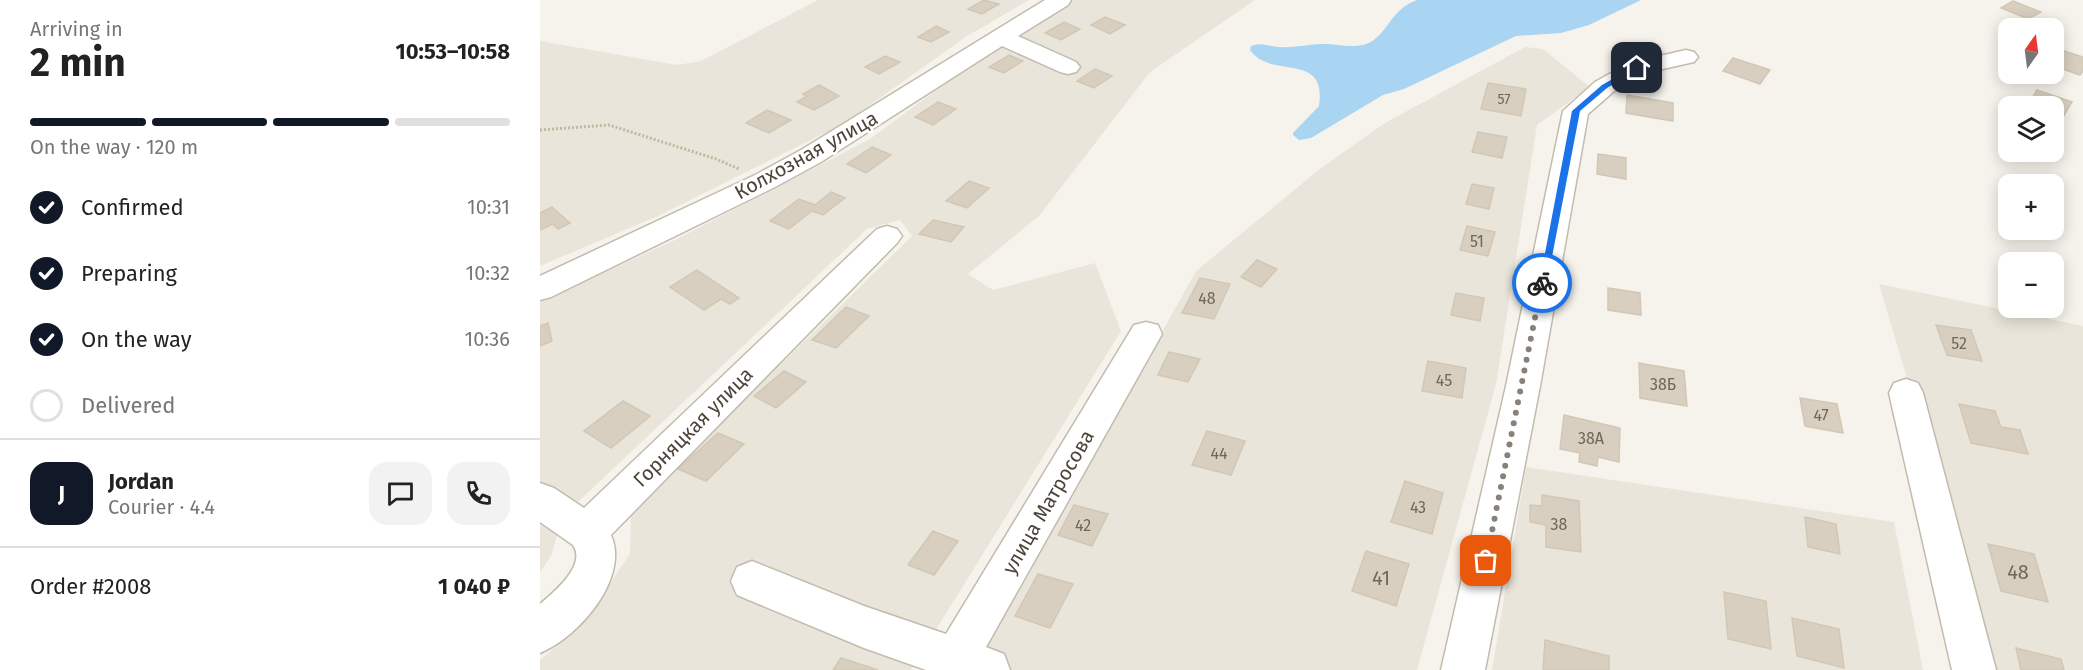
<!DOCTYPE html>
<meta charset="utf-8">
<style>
:root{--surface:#fff;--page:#f2f2f2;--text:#222;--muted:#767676;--line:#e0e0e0;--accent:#111827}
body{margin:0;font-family:"Fira Sans",sans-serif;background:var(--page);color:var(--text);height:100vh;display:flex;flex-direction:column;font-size:22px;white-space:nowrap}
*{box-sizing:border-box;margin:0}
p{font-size:20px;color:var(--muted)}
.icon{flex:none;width:33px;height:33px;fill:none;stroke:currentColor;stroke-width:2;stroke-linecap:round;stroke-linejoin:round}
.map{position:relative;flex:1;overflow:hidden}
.sheet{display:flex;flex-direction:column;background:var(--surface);width:540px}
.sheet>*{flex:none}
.needle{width:39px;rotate:14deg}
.tools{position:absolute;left:1458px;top:18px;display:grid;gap:12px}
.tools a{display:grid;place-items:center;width:66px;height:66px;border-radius:12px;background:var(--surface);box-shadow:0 3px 15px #0003;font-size:30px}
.pin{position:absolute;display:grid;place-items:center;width:51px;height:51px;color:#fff;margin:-26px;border-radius:12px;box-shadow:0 3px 9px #0006}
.courier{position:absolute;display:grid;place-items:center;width:60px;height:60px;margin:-30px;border:4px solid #1a73e8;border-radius:50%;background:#fff;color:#222;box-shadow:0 2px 8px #0007}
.head em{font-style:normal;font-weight:700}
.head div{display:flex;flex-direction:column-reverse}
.head{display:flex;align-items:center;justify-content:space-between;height:102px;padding:0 30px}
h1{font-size:39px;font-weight:700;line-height:45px}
.bar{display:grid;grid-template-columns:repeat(4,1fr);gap:9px 6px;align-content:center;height:72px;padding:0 30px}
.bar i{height:8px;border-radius:4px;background:var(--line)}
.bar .active{background:var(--accent)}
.bar p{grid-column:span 4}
.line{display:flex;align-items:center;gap:15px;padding:0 30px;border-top:2px solid var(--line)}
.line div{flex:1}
.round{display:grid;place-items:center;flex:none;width:63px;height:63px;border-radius:18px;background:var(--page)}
ol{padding:0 30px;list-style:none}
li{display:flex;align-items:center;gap:18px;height:66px}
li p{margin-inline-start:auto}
li .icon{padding:6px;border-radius:50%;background:var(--accent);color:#fff;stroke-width:4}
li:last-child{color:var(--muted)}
li i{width:33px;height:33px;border:3px solid var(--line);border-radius:50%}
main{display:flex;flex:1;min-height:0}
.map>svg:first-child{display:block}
.residential{fill:#eae5da}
.water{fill:#a9d4f2}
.building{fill:#d8cfc1;stroke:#d3c7b4;stroke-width:1.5}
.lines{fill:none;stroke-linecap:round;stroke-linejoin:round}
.minor-casing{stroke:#c2bbae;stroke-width:3}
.path{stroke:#c4b79f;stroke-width:3;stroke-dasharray:2 2;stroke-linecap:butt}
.minor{fill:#fff;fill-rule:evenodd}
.route{fill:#1a73e8}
.done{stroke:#878178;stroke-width:6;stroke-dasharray:0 10.8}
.labels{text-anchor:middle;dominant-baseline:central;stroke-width:5;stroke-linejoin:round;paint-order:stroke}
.far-number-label{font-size:14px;fill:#6e675b}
.number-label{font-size:16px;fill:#6e675b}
.street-label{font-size:20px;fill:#4b4439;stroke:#fff}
.near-number-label{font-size:20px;fill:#6e675b}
</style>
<main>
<section class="sheet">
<div class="head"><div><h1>2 min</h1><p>Arriving in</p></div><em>10:53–10:58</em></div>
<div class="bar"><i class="active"></i><i class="active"></i><i class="active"></i><i></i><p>On the way · 120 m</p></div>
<ol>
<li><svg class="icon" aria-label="check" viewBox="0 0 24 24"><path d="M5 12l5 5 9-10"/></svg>Confirmed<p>10:31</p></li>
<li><svg class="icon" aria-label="check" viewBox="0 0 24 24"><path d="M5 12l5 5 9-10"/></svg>Preparing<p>10:32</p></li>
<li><svg class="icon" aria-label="check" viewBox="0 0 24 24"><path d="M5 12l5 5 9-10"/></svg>On the way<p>10:36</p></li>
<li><i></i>Delivered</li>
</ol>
<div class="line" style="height:108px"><b class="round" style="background:var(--accent);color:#fff">J</b><div><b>Jordan</b><p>Courier · 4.4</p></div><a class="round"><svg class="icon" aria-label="chat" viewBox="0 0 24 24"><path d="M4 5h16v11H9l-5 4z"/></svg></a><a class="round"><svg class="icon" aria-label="phone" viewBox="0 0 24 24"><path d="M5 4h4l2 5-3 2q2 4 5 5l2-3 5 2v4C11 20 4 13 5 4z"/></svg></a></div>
<div class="line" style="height:78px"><div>Order #2008</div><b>1 040 ₽</b></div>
</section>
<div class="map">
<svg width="1543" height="670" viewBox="0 0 1543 670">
<rect width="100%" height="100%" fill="#f6f3ec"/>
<g class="residential">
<polygon points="278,0 489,0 427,36 303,124 118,216 0,266 0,41 137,65 161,61"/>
<polygon points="533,0 715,0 610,72 499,216 428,274 453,290 555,263 581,331 371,670 0,670 0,660 18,645 56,604 90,554 91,511 372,236 360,220 327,229 22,517 11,556 0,572 0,302 139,238 330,139 456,46"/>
<polygon points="985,47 1003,49 1050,87 997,125 956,384 877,670 433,670 656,271 781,168 845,123"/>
<polygon points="1339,284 1543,326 1543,670 1454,670"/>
<polygon points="986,467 1354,522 1383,670 952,670"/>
</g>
<path class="water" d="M877,0H1101L1049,25L1021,33L976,36L864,89L843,95L771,138L759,140L753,135V133L779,106C787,50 732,81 710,50L711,46C720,42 728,46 738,47C752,48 766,45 780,44C795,43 811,49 826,44C847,37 850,9 877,0Z"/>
<g class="building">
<polygon points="444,0 459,4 442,14 428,9"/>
<polygon points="1473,1 1501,12 1488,19 1461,8"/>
<polygon points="565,17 585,25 570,34 551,25"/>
<polygon points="524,22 540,29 521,40 505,33"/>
<polygon points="396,26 409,32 391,42 378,37"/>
<polygon points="1521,50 1543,57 1543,71 1540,75 1514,66 1519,60 1515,58"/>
<polygon points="469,55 483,61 464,73 449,67"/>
<polygon points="345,56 360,62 339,74 325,67"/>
<polygon points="1193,58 1230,70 1220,84 1183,71"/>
<polygon points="555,69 572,76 554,88 537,81"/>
<polygon points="948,83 986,89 981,116 941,109"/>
<polygon points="279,85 299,96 274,110 257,102 267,96 263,94"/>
<polygon points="1497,90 1532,102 1523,117 1514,114 1514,106 1488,105"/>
<polygon points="1087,95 1133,103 1133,121 1086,113"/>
<polygon points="398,102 416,109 393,125 375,117"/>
<polygon points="227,110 251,120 229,133 206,123"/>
<polygon points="938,132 967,137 962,158 932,152"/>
<polygon points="332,147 351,155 326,173 307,164"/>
<polygon points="1058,154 1086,158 1086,179 1057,174"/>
<polygon points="429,181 449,188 427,208 406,201"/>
<polygon points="932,184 954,188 949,209 926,204"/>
<polygon points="291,192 305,198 283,215 272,211 249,229 230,221 259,199 275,205"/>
<polygon points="12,207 30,223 18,229 13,224 0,230 0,213"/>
<polygon points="393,220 424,227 411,242 379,234"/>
<polygon points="927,226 955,232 948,256 920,250"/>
<polygon points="717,260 737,269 721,287 701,277"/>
<polygon points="157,270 199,298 190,304 181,299 164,310 130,287"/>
<polygon points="660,278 690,284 674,319 642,313"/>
<polygon points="1068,288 1100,293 1101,315 1068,310"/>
<polygon points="916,293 944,298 940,321 911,315"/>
<polygon points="306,307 329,316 296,348 272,340"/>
<polygon points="8,323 12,341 0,346 0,326"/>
<polygon points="1396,325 1431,330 1442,361 1407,355"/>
<polygon points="629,352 660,359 648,382 618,375"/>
<polygon points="888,361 926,368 922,398 882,391"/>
<polygon points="1099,363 1144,371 1147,406 1100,398"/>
<polygon points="244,371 266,382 236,408 214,396"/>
<polygon points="1260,398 1297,404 1303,433 1265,426"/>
<polygon points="83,401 110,416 71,448 44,431"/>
<polygon points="1419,404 1455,411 1461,427 1480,430 1488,454 1431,443"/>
<polygon points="1024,415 1080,428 1079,462 1058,457 1057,466 1039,462 1040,453 1020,449"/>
<polygon points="667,431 705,441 691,475 652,465"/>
<polygon points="178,433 204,444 166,481 138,469"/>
<polygon points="865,481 903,493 892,534 851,522"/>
<polygon points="1002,495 1039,501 1041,552 1006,547 1006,525 990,522 990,505 1002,506"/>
<polygon points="534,505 568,514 552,546 518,535"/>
<polygon points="1265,517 1296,524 1300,554 1268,547"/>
<polygon points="393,531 418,541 394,575 368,565"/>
<polygon points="1448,544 1494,554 1508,602 1461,591"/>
<polygon points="826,551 869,564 856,606 812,591"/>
<polygon points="498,574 533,584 510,628 475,616"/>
<polygon points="1184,592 1226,601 1231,649 1188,639"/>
<polygon points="1252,618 1299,629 1304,668 1257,656"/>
<polygon points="1005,640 1069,656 1069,670 1003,670"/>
<polygon points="1476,648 1521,659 1524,670 1481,670"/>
<polygon points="301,658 338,670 293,670"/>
</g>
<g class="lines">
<defs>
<g id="minor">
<polygon points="505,0 531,0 528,5 478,36 536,62 540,67 536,72 528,74 520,72 462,46 281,162 235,187 11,297 0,300 0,276 215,175 261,150"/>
<polygon points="1146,50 1154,52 1158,57 1154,62 1105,73 1073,92 1048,114 1000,386 945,670 901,670 966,386 1023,111 1055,82 1089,63"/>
<path d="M347,226L357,229L362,236L357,243L71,535C90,578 39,637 0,653V604C14,592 47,565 33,545L0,522V483L14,488L44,508L337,229Z"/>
<polygon points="606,322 618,325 622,334 446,647 464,654 470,670 386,670 324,648 197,595 191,581 197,567 212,561 324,606 406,634 594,325"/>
<polygon points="1366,379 1378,383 1383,393 1456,670 1412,670 1349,393 1354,383"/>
</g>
</defs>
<use href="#minor" class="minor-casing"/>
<polyline class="path" points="0,130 69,125 176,159 199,169"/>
<use href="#minor" class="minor"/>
</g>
<polygon class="route" points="1094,67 1100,68 1067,88 1040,111 1007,283 1005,285 999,285 1032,111 1062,85"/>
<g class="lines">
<polyline class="done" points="946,561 1002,283"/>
</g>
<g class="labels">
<g class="far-number-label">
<text x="964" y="99">57</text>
</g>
<g class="number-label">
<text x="937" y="241">51</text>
<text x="667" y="298">48</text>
<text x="1419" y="343">52</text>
<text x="904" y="380">45</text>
<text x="1123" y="384">38Б</text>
<text x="1281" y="415">47</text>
<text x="1051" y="438">38А</text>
<text x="679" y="453">44</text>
<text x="878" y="507">43</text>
<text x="1019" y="524">38</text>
<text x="543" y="525">42</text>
</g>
<g class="street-label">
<text transform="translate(266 155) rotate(-29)">Колхозная улица</text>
<text transform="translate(153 427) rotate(-45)">Горняцкая улица</text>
<text transform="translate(508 502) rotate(-60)">улица Матросова</text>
</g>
<g class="near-number-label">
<text x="1478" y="572">48</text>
<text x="841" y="578">41</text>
</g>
</g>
</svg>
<div class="tools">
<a><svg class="needle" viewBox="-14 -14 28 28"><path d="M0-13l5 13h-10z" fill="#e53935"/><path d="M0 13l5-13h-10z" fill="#767676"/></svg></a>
<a><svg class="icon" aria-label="layers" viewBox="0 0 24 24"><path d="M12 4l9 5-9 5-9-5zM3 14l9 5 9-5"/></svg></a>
<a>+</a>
<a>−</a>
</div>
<div class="pin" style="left:946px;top:561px;background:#ea580c"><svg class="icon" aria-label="bag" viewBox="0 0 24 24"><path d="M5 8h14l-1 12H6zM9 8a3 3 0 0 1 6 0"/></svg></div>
<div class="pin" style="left:1097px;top:68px;background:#1f2937"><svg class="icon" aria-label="home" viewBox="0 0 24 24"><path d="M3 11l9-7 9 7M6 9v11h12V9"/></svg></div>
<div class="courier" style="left:1002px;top:283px"><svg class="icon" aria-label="bike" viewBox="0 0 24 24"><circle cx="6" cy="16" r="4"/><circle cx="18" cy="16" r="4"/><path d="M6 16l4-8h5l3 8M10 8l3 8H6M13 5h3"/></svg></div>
</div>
</main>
